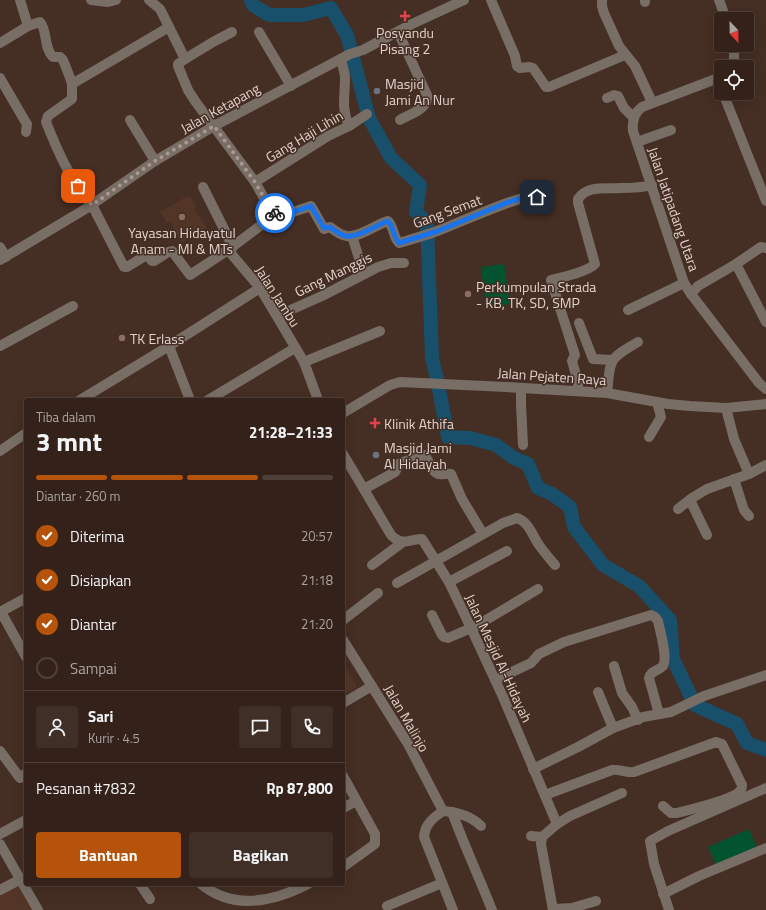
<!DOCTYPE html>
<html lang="id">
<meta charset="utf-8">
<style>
:root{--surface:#34221a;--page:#3f2f27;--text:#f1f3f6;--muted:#a9a4a2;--line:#4e3f39;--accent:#b45309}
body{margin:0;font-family:"Titillium Web",sans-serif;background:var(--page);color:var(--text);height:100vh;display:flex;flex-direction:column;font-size:15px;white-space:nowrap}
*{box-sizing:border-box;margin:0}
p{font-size:13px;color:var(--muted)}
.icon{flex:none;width:22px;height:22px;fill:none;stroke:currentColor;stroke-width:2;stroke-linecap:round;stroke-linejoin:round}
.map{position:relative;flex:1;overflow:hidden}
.panel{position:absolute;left:24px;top:398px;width:321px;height:488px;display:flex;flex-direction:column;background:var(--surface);border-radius:4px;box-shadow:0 4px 16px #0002,0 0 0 1px var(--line)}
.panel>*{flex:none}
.needle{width:26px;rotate:158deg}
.controls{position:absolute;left:714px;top:12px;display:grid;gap:8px}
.controls a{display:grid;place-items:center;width:40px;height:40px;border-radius:4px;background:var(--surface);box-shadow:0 4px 16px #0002,0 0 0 1px var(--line);font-size:20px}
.pin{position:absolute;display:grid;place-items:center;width:34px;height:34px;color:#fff;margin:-17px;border-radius:8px;box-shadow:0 2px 6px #0006}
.courier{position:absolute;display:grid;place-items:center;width:40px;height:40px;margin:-20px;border:3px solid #1a73e8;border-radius:50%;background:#fff;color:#222;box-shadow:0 1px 5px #0007}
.overview em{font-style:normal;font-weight:700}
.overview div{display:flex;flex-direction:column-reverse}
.overview{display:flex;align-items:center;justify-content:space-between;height:68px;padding:0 12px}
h1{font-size:26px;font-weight:700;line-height:30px}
.bar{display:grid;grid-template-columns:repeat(4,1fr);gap:6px 4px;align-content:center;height:48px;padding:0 12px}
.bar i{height:5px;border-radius:3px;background:var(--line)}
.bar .on{background:var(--accent)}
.bar p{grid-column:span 4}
.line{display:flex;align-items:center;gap:10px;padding:0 12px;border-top:1px solid var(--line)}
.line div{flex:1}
.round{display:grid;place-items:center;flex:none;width:42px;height:42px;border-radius:4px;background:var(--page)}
ol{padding:0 12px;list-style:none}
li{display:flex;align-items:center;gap:12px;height:44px}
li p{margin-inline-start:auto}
li .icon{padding:4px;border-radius:50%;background:var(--accent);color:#fff;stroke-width:4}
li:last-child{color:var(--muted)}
li i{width:22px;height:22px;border:2px solid var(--line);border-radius:50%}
.cta{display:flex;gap:8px;margin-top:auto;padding:8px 12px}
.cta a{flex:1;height:46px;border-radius:4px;background:var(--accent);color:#fff;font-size:16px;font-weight:700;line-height:46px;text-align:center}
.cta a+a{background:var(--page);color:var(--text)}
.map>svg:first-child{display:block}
.built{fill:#523526}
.green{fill:#035331}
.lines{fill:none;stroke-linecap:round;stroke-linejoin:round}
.river{stroke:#184f6a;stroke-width:14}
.minor{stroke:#786e66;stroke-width:10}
.done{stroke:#aa9890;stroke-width:4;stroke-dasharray:0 7.2}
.route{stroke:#1a73e8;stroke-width:5}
.health-dot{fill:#e0444e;stroke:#452e23;stroke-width:1.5}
.worship-dot{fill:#6b7280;stroke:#452e23;stroke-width:1.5}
.education-dot{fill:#8d6e63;stroke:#452e23;stroke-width:1.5}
.labels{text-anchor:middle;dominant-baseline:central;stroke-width:3;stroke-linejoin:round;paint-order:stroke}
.poi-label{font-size:14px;fill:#e1d1ca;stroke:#452e23;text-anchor:start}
.street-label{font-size:14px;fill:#e1d1ca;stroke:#452e23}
</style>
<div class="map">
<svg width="766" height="910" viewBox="0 0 766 910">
<rect width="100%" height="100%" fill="#452e23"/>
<g class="built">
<polygon points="189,195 196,206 194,208 207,228 182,243 170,222 167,223 160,212"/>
<polygon points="343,662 357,687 343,695"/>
<polygon points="20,885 34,910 0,910 0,895"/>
</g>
<g class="green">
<polygon points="504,264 510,304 486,308 481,267"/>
<polygon points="749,829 757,848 716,865 708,847"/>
</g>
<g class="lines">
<polyline class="river" points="251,0 253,5 269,15 303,15 331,8 347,35 369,118 391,158 420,185 416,212 427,223 432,358 437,379 448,437 470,438 496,445 514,458 528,464 538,488 552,494 570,507 574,527 603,565 639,586 670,620 673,659 695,705 737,724 747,743 766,750"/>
<g class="minor">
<polyline points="20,0 28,26"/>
<polyline points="91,0 108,2 116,0"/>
<polyline points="149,0 160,9 185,59 178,64 178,66 188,90 195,101 255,182 273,214 268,220 228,250 260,288 304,362 318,400"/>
<polyline points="491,0 515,56 517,66 520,68 529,67 533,68 546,87 549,87 625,55"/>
<polyline points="602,0 602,6 604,13 619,46 635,66 652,102"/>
<polyline points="645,0 645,2"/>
<polyline points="719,0 726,19"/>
<polyline points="259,32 291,86"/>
<path d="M398,32L427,95C429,109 410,114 400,120"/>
<path d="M0,43L28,26L40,22C48,31 43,47 53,57H60L63,60L69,75L72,84V99L48,116L46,122C58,152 70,180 92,205L124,267H127L145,256L149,257L152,261H154L168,252L172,251L190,275L228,250"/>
<polyline points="185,59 213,42 232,32"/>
<path d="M341,59C342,65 345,72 345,78C345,97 341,108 349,126"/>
<polyline points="731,67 734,59 734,45"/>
<path d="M721,77L642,107C634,113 632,122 633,131L684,283L691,294L759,383L766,389"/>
<polyline points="0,78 25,121 27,124 26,132"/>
<polyline points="72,84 169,27"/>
<polyline points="723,93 766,201"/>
<polyline points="607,98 614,95 618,96 624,108 634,118"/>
<polyline points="130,120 155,161"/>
<polyline points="637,142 671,130"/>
<polyline points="255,182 328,136 349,126 367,114"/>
<polyline points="203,187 233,247"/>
<path d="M273,214L277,212L284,215L311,206L324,229L330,227C335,231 340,235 347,236C357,238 375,226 385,222L388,221C394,227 393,237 399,243C413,239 427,235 440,230C456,224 525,193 536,196L540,203"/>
<polyline points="352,236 364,274"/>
<polyline points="0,247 6,257"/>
<polyline points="0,260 87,208 155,161 214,126 350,54 363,50 412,24 464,0"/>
<polyline points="736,264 766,322"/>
<polyline points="691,294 698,286 736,264 761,247 766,248"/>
<polyline points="628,310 684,283"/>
<polyline points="277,316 322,296 378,267 391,263 404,263"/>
<polyline points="579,323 593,359 612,360"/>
<polyline points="0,346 73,306"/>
<polyline points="169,346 190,400"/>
<polyline points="304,362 380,331"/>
<polyline points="521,388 521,404 523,445"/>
<path d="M578,391V382L572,361L575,355L551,280C563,277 587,272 595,264L578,203V199C588,185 605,189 620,188C630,188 641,188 652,185"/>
<path d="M607,393C611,359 607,360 638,342"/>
<polyline points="80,400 169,346 260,288"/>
<polyline points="208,400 295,348"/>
<polyline points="726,408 734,439 749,474"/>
<polyline points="343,413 390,385 400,382 506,387 607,393 668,404 690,406 726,408 766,404"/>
<polyline points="649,437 661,417 657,402"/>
<polyline points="0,451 26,433"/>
<path d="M343,454L391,535C403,547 408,539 422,539L449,582L471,628L503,697L557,824"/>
<polyline points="734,479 744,510 749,516"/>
<path d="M364,489L395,472L400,463L424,455C430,460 430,471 438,474C442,475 446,473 451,474L462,499L483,534"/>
<polyline points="690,500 707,535"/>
<polyline points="678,509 692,498 707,489 749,474 766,465"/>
<polyline points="372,565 403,542"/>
<polyline points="449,582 507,551"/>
<path d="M397,583L503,523L517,518C529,522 532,535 539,545C544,552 549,558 555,565"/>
<polyline points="0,612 26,598"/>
<polyline points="1,612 26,657"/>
<polyline points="432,615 442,635 444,637 448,638 476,626 538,589"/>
<polyline points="343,620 378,593"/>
<polyline points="343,640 408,744 443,811"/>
<polyline points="614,666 622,693 632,707 638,720"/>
<path d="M495,680L531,663L539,654L564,642L651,615L655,617L658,621C660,631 668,658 663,666C658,671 650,671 649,678L659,714"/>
<polyline points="598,692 613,728"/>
<polyline points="343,703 372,686"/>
<polyline points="0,751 20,778 26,773"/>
<polyline points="533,769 578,747 613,728 643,717 671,712 704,696 766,675"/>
<polyline points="343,776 375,834 375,844 343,867"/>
<path d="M545,795L612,770C620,769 627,773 634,772L716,742L722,744L742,785C742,788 742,789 740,791C734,799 689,810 677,813H671L663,806"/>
<polyline points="343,808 356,801"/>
<path d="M452,812C464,845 479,877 492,910"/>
<polyline points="0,834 26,820"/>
<polyline points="531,836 542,837"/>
<polyline points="0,844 38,910"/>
<polyline points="140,884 150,899"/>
<path d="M201,884C233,910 271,903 308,884"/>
<polyline points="0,890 21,879"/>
<polyline points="663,894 699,876 766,848"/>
<polyline points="387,906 442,883"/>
<polyline points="554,909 572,908 596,901"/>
<path d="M453,910L424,837C425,824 433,818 443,811C457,812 471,816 481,826"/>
<polyline points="553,910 541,844 542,837 557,824 570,816 622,793"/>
<polyline points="669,910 654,864 650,841 668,831 766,788"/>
</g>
</g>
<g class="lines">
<polyline class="done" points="78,186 85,197 92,205 155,161 214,126 255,182 273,214 275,213"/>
<path class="route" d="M275,213L278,212L284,215L311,206L324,228L330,227C335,231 340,235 346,236C357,238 376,226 385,222L388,221C394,227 393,237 399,243L438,231L506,203L531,195L537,197"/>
</g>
<g class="health-dot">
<path d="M403 10h4v4h4v4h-4v4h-4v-4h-4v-4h4z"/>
<path d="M373 417h4v4h4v4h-4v4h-4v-4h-4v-4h4z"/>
</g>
<g class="worship-dot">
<circle cx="377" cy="91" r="4"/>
<circle cx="376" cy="455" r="4"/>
</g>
<g class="education-dot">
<circle cx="182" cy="217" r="4"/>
<circle cx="468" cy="294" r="4"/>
<circle cx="122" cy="338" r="4"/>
</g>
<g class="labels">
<g class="poi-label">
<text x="405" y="32" text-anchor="middle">Posyandu<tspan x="405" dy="16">Pisang 2</tspan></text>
<text x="385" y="83">Masjid<tspan x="385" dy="16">Jami An Nur</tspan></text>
<text x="182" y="232" text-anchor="middle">Yayasan Hidayatul<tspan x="182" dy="16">Anam - MI &amp; MTs</tspan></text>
<text x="476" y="286">Perkumpulan Strada<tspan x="476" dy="16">- KB, TK, SD, SMP</tspan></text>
<text x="130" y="338">TK Erlass</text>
<text x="384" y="423">Klinik Athifa</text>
<text x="384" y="447">Masjid Jami<tspan x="384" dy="16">Al Hidayah</tspan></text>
</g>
<g class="street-label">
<text transform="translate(220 108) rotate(-29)">Jalan Ketapang</text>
<text transform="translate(304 136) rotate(-31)">Gang Haji Lihin</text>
<text transform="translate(674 209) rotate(71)">Jalan Jatipadang Utara</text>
<text transform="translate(447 211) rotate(-20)">Gang Semat</text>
<text transform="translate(333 274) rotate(-26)">Gang Manggis</text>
<text transform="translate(278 296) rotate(57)">Jalan Jambu</text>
<text transform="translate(552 376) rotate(4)">Jalan Pejaten Raya</text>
<text transform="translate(499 658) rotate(65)">Jalan Mesjid Al-Hidayah</text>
<text transform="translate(407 718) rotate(60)">Jalan Malinjo</text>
</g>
</g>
</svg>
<div class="controls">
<a><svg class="needle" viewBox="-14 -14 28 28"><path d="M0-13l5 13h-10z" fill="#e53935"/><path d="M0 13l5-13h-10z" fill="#a9a4a2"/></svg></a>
<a><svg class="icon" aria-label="locate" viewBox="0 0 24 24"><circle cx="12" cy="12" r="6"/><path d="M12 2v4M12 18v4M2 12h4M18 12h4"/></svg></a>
</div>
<div class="pin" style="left:78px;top:186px;background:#ea580c"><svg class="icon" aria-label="bag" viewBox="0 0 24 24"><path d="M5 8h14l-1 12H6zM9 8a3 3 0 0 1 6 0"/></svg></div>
<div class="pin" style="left:537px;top:197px;background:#1f2937"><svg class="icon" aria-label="home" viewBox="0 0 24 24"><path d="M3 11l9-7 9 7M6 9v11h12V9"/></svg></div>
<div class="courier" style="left:275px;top:213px"><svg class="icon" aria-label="bike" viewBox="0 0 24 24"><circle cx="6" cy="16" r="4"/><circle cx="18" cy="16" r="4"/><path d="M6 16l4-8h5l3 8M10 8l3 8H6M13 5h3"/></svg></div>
<section class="panel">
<div class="overview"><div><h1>3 mnt</h1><p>Tiba dalam</p></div><em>21:28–21:33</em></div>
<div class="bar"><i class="on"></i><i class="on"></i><i class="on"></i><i></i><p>Diantar · 260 m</p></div>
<ol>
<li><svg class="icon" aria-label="check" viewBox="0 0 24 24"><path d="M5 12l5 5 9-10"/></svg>Diterima<p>20:57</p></li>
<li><svg class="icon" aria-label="check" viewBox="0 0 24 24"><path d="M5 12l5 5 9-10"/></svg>Disiapkan<p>21:18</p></li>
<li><svg class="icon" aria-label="check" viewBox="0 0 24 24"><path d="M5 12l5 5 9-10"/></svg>Diantar<p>21:20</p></li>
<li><i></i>Sampai</li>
</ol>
<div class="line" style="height:72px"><a class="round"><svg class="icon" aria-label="person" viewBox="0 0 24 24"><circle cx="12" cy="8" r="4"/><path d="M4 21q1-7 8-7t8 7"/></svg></a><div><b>Sari</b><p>Kurir · 4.5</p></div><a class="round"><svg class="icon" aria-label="chat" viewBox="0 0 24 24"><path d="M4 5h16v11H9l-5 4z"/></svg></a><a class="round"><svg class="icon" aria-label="phone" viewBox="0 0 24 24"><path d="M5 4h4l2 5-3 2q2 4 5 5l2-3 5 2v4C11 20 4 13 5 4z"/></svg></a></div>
<div class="line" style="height:52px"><div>Pesanan #7832</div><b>Rp 87,800</b></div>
<div class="cta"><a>Bantuan</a><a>Bagikan</a></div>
</section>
</div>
